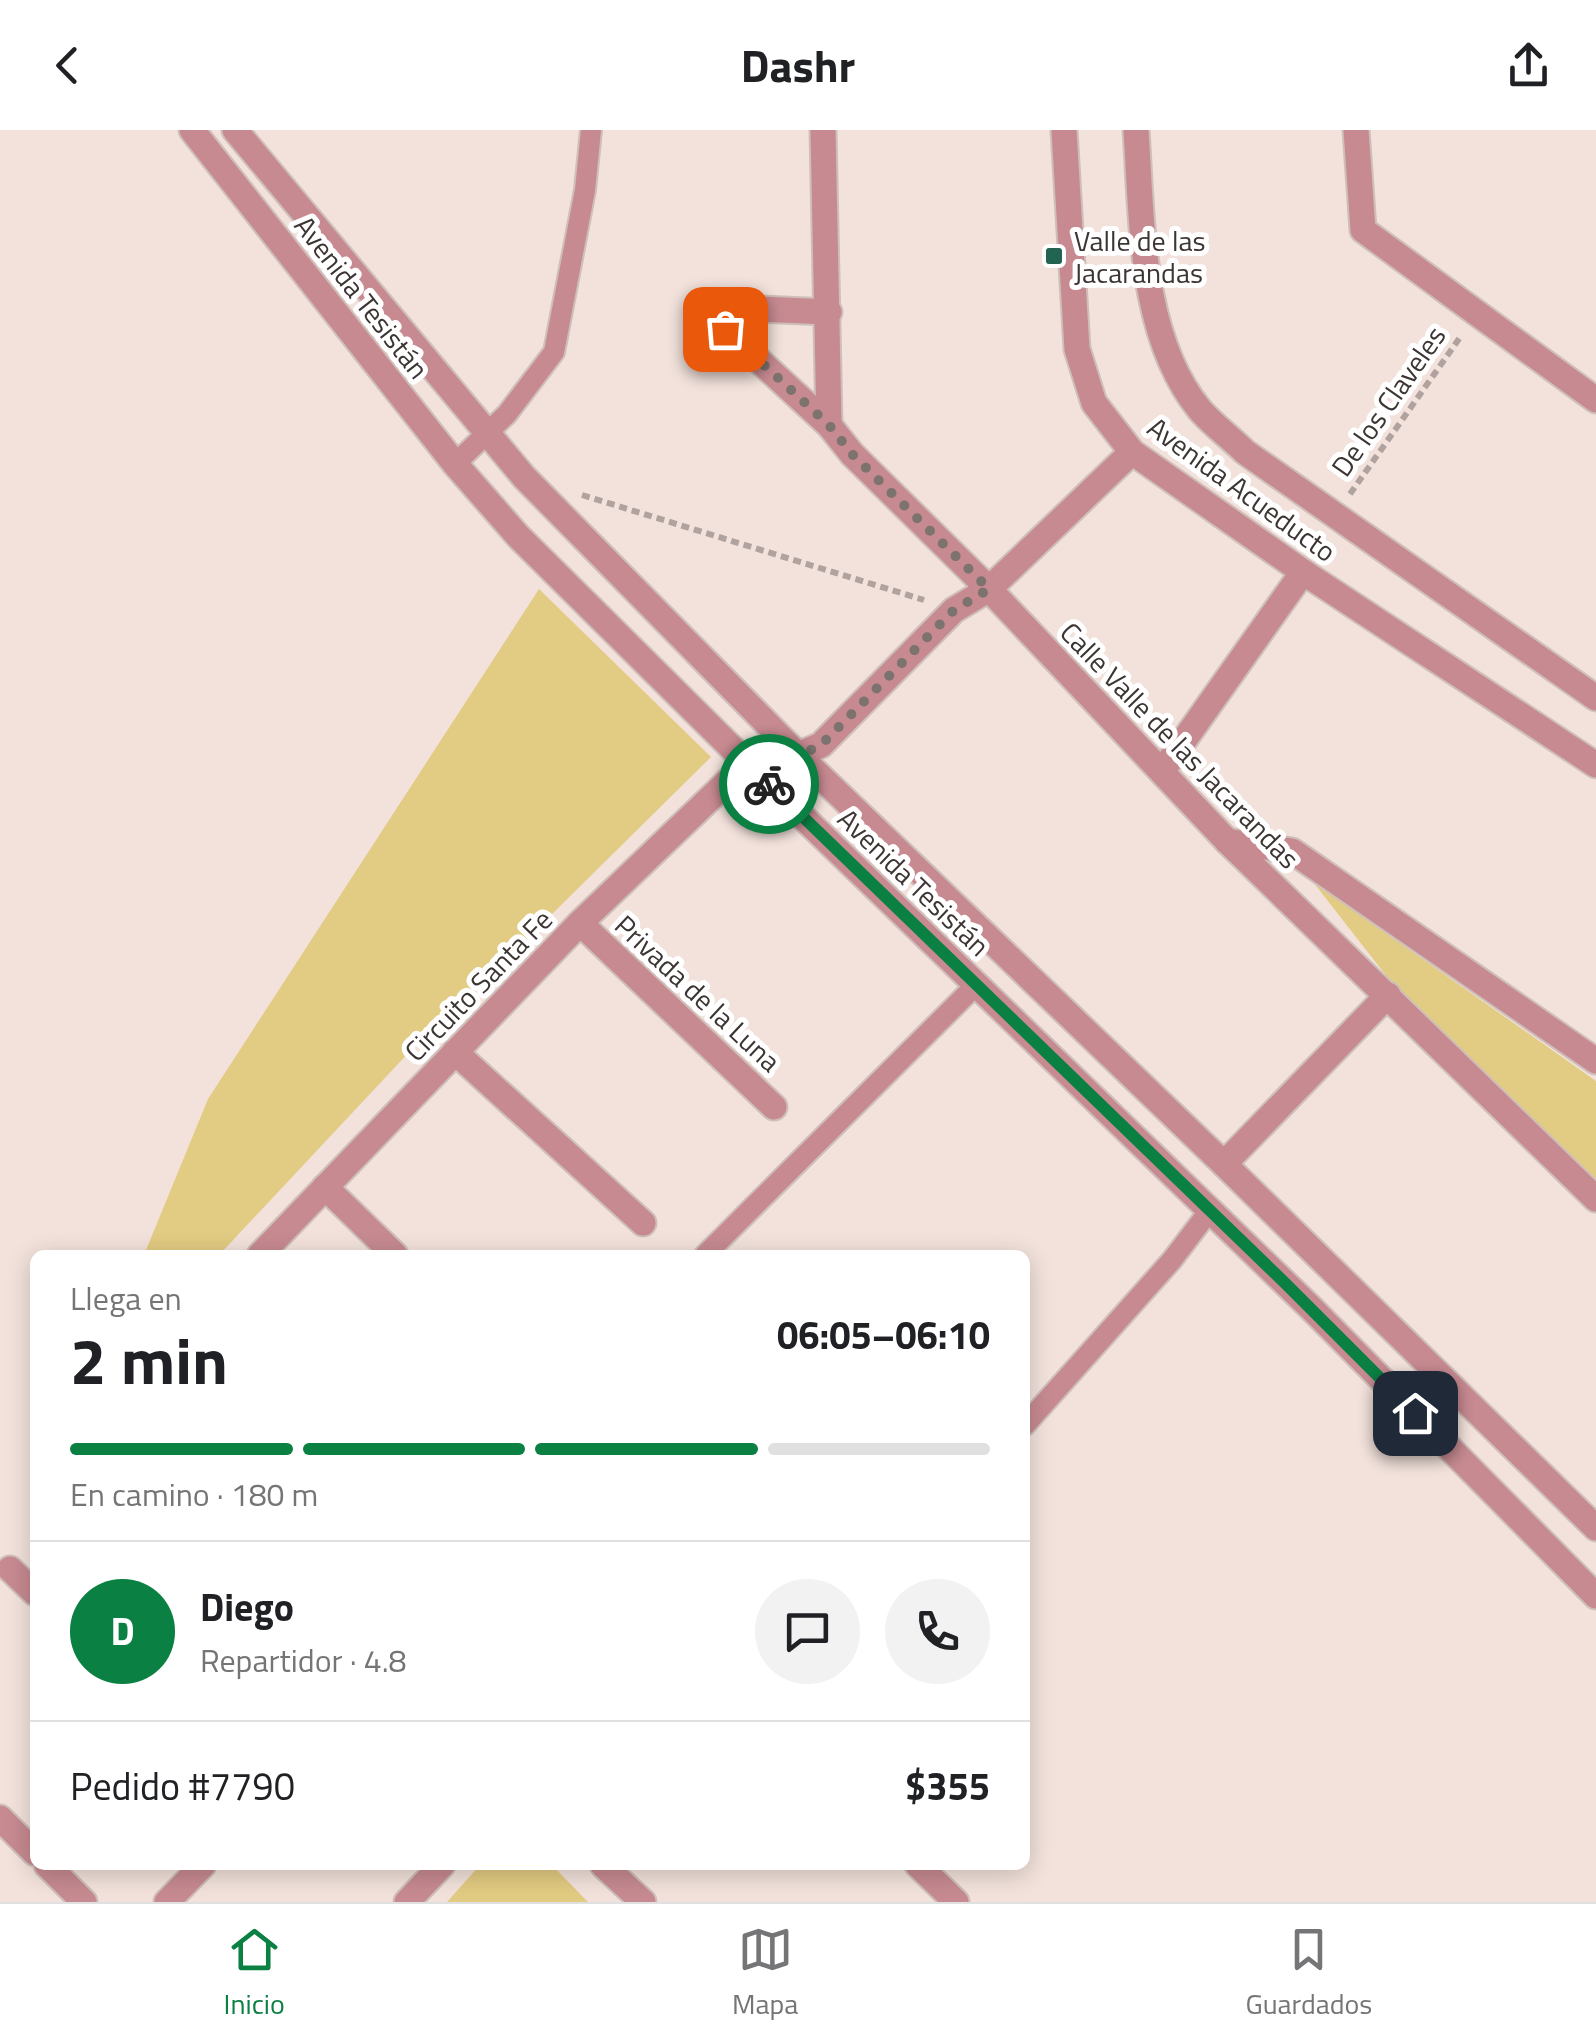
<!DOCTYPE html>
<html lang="es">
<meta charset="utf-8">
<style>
:root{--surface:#fff;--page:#f2f2f2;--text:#202124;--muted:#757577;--line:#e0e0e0;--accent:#0b8043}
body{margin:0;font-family:"Titillium Web",sans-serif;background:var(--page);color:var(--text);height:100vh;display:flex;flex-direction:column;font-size:38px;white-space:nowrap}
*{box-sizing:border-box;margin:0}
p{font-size:32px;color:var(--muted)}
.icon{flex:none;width:55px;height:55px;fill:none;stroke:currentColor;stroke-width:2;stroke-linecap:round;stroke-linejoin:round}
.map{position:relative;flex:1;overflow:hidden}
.details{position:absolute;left:30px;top:1120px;width:1000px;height:620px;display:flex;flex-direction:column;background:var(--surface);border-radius:15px;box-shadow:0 5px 25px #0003}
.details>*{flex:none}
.pin{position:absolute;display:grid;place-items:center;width:85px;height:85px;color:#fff;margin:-42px;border-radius:20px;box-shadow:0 5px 15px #0006}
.courier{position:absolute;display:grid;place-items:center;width:100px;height:100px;margin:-50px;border:8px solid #0b8043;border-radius:50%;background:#fff;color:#222;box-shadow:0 2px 12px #0007}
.overview em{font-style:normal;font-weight:700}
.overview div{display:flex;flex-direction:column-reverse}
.overview{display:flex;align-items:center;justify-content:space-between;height:170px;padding:0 40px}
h1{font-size:65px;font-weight:700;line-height:75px}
.bar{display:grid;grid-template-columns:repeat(4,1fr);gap:15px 10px;align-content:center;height:120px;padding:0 40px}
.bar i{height:12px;border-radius:8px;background:var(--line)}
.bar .selected{background:var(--accent)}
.bar p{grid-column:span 4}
.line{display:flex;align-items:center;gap:25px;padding:0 40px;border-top:2px solid var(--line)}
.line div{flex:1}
.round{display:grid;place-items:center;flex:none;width:105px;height:105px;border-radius:52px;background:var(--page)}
header{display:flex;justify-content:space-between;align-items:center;height:130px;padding:0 40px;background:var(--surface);font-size:45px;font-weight:700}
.dock{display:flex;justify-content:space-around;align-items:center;height:140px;border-top:2px solid var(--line);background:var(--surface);font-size:28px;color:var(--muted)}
.dock a{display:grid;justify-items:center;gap:5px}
.dock .selected{color:var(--accent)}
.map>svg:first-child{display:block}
.green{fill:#e2cb82}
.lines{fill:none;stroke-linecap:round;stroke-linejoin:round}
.service-casing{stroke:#cebfba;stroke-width:24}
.minor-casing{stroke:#cebfba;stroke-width:29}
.tertiary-casing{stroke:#cebfba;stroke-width:29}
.path{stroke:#b0a29e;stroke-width:6;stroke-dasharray:8 5;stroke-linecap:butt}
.service{stroke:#c78a91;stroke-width:20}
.minor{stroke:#c78a91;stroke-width:25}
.tertiary{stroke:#c78a91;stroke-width:25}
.done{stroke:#7c726e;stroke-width:10;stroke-dasharray:0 18}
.route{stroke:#0b8043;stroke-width:12}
.poi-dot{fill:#226351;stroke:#fff;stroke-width:4}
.labels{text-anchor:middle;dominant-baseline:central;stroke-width:10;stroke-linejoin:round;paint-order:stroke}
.poi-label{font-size:28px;fill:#3c3533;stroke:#fff;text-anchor:start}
.street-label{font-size:28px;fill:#3c3533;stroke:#fff}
</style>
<header><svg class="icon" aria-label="back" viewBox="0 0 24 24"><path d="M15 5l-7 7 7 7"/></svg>Dashr<svg class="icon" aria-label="share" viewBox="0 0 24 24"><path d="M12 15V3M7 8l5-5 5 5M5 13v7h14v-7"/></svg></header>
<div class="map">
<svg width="1596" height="1772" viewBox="0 0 1596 1772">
<rect width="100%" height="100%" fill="#f3e2dc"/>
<g class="green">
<polygon points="539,459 711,627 545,791 442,887 219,1125 144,1125 208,969"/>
<polygon points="1313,752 1596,951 1596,1051 1399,862"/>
<polygon points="480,1735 552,1735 588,1772 447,1772"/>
</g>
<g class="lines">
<defs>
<g id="service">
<polyline points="455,334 507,284 554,222 585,60 591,0"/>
<polyline points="705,1125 977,854"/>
<polyline points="1025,1295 1172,1130 1210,1080"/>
</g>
<g id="minor">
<polyline points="823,0 829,295"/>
<polyline points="1356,0 1363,100 1596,270"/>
<polyline points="829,182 736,178 728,187 725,199 829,295 852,324 989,459 1227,711 1596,1069"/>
<polyline points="1163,640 1303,442"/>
<polyline points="1227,711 1292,721 1596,931"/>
<polyline points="580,793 774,977"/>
<polyline points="455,922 643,1093"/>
<polyline points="1224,1034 1388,865"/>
<polyline points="325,1057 395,1125"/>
<polyline points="260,1125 580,793 747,633 798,625 821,615 954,480 989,459 1132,322"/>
<polyline points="10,1439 35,1463"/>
<polyline points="0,1688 35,1723"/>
<polyline points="47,1735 84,1772"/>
<polyline points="603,1735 643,1772"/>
<polyline points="918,1735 956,1772"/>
<polyline points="167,1772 203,1735"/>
<polyline points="407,1772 442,1735"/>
</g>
<g id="tertiary">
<polyline points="192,0 455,334 518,406 747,633 1312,1179 1596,1466"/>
<polyline points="235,0 524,347 798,625 1224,1034 1596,1398"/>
<polyline points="1064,0 1077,219 1094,273 1132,322 1303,442 1596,635"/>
<path d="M1136,0C1142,90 1140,207 1200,280C1213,295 1231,308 1245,322L1596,568"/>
</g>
</defs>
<use href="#service" class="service-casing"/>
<use href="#minor" class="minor-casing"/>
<use href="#tertiary" class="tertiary-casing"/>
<g class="path">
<polyline points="1350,364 1461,206"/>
<polyline points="582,365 924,470"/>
</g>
<use href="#service" class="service"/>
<use href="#minor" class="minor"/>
<use href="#tertiary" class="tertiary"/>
</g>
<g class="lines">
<polyline class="done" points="725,199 829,295 852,324 989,459 954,480 821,615 798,626 747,634 769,654"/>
<polyline class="route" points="769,654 1286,1154 1415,1283"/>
</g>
<rect class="poi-dot" x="1044" y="116" width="20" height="20" rx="5"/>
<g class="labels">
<g class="poi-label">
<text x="1074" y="110">Valle de las<tspan x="1074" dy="32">Jacarandas</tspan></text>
</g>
<g class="street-label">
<text transform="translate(362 167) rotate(52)">Avenida Tesistán</text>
<text transform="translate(1388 271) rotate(-55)">De los Claveles</text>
<text transform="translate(1242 359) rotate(36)">Avenida Acueducto</text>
<text transform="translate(1180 615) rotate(46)">Calle Valle de las Jacarandas</text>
<text transform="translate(914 752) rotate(44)">Avenida Tesistán</text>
<text transform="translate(478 855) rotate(-46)">Circuito Santa Fe</text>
<text transform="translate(698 863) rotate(43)">Privada de la Luna</text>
</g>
</g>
</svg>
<div class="pin" style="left:725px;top:199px;background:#ea580c"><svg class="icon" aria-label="bag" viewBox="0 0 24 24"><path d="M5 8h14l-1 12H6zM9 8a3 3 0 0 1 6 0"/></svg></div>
<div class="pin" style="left:1415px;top:1283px;background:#1f2937"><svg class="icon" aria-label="home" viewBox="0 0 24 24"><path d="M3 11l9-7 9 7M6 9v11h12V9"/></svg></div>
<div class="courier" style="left:769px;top:654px"><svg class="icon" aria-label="bike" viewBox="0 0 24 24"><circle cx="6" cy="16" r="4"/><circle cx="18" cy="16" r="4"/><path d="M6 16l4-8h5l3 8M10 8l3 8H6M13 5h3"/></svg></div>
<section class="details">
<div class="overview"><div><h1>2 min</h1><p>Llega en</p></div><em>06:05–06:10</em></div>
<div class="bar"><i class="selected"></i><i class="selected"></i><i class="selected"></i><i></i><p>En camino · 180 m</p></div>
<div class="line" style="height:180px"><b class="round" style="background:var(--accent);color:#fff">D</b><div><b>Diego</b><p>Repartidor · 4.8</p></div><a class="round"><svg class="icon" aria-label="chat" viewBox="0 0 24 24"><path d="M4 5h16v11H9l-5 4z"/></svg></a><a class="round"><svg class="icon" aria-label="phone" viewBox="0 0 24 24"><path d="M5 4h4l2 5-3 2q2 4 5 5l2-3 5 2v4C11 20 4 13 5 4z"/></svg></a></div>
<div class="line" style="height:130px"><div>Pedido #7790</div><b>$355</b></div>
</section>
</div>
<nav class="dock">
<a class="selected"><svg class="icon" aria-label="home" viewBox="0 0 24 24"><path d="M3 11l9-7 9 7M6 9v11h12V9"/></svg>Inicio</a>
<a><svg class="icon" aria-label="map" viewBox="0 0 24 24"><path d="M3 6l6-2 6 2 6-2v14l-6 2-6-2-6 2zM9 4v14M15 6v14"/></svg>Mapa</a>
<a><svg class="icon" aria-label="saved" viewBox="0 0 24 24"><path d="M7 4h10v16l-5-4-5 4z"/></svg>Guardados</a>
</nav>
